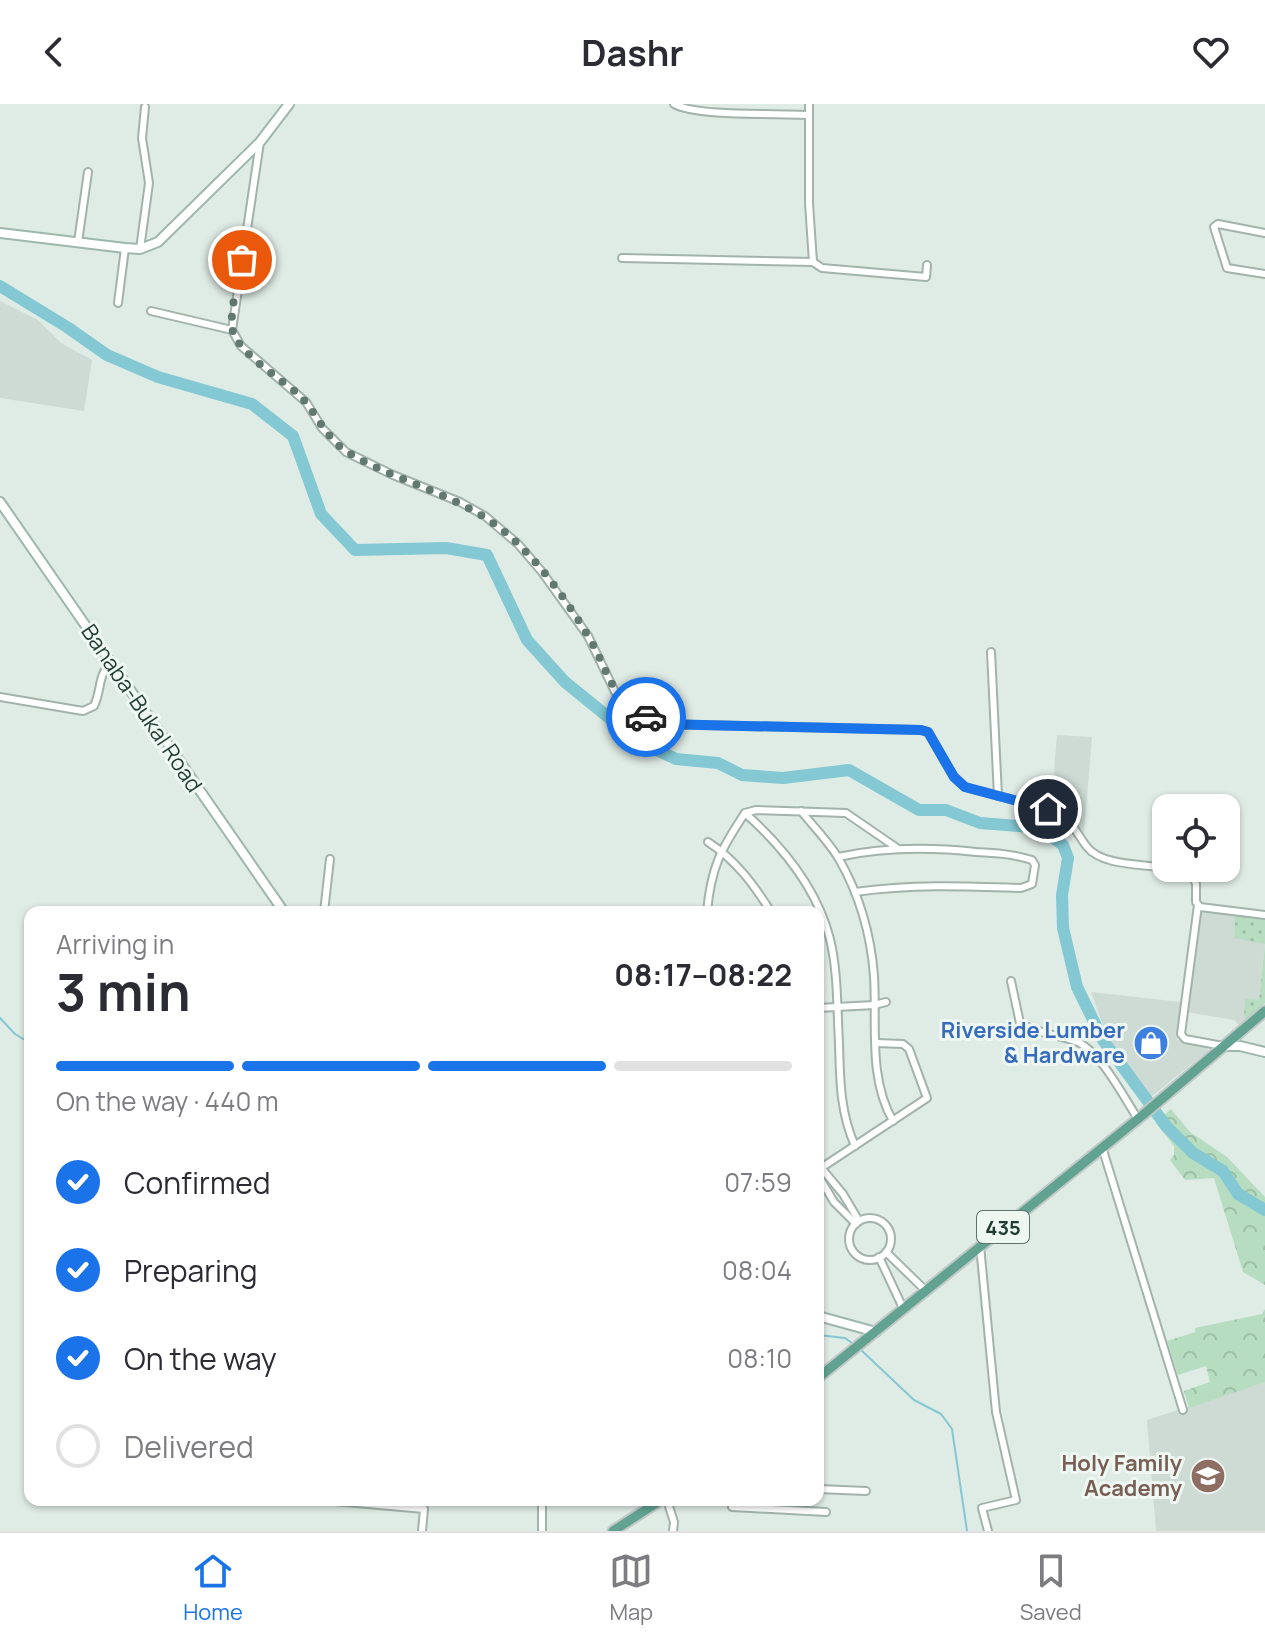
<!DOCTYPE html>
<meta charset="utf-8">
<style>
:root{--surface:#fff;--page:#f2f2f3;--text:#2b2b33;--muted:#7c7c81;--line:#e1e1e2;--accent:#1a73e8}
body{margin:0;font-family:Manrope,sans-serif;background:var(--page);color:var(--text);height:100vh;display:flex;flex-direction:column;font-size:30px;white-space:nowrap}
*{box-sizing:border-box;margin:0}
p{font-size:26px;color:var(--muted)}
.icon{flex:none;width:44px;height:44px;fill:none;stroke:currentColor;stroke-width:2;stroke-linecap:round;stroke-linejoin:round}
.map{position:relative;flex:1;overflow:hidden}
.side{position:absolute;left:24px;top:802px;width:800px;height:600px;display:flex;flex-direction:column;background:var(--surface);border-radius:16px;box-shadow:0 2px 6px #0004}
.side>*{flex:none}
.buttons{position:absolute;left:1152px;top:690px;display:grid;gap:16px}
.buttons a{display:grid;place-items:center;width:88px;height:88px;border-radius:16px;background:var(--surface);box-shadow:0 2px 6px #0004;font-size:40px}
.pin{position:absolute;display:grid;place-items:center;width:68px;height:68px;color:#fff;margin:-34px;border:4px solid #fff;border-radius:50%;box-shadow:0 2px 8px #0007}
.courier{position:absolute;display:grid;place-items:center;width:80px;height:80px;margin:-40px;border:6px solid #1a73e8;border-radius:50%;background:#fff;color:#222;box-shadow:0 2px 10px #0007}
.headline em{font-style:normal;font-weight:700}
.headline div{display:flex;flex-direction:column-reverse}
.headline{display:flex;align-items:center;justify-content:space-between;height:136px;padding:0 32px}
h1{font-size:52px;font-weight:700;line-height:60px}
.bar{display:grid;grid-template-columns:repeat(4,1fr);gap:12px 8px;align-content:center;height:96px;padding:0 32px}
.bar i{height:10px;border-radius:6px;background:var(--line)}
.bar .on{background:var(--accent)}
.bar p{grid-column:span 4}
ol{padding:0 32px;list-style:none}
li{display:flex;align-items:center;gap:24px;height:88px}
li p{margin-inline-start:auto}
li .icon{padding:8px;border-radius:50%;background:var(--accent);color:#fff;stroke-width:4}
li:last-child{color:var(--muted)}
li i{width:44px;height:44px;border:4px solid var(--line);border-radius:50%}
header{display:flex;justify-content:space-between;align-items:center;height:104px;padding:0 32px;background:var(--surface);font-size:36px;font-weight:700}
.dock{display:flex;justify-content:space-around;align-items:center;height:112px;border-top:2px solid var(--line);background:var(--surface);font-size:22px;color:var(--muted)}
.dock a{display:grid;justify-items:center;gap:4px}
.dock .on{color:var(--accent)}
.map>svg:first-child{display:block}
.built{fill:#cddbd4}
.grass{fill:url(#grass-dots)}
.forest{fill:url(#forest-crowns)}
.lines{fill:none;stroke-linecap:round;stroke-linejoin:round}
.stream{stroke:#83c8d3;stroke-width:2}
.river{stroke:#83c8d3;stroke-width:12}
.street-casing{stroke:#a2b3ac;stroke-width:10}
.secondary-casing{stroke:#9db7ad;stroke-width:12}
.primary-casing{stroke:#c0c8c6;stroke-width:13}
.street{stroke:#fff;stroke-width:6}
.secondary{stroke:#fff;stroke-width:8}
.primary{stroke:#61a290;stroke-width:9}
.done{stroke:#627971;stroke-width:8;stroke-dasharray:0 14.4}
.route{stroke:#1a73e8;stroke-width:10}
.labels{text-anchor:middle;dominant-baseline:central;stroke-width:6;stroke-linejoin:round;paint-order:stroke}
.shield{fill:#eff7f3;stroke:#5d736d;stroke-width:2}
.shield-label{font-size:20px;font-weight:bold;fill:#1f3b33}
.street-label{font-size:22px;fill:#1f3b33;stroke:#eff7f3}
.shop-label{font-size:22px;font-weight:bold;fill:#366cbe;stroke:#eff7f3;text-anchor:end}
.education-label{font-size:22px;font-weight:bold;fill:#785e54;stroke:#eff7f3;text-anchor:end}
</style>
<header><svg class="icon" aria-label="back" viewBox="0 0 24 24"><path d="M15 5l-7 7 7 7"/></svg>Dashr<svg class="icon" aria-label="heart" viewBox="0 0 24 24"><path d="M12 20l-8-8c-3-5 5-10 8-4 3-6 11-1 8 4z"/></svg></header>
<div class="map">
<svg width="1265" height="1427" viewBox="0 0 1265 1427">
<defs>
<pattern id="grass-dots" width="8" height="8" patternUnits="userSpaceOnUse" patternTransform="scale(2)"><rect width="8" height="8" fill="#b6ddc0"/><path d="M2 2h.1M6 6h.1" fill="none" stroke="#9cbfa5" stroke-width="1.8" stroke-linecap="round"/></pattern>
<pattern id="forest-crowns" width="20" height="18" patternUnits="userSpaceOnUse" patternTransform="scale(2)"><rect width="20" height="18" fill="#b6ddc0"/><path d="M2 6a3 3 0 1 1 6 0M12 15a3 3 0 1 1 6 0" fill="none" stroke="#9cbfa5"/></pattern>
</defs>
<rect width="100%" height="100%" fill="#dfebe5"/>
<g class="built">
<polygon points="0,197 38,216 61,239 92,256 84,307 0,294"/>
<polygon points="1057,631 1092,633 1084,730 1068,705 1051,702"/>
<polygon points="1199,807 1235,811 1234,834 1265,839 1258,905 1239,921 1234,916 1187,908"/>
<polygon points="1091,888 1181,898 1177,936 1204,942 1209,946 1151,993 1107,932"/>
<polygon points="1265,1278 1265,1427 1156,1427 1147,1316"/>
</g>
<polygon class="grass" points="1235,811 1265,814 1265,899 1246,915 1244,912 1245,895 1259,896 1265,840 1234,834"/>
<g class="forest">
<polygon points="1171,1005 1190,1028 1227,1053 1265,1093 1265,1181 1243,1168 1214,1074 1185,1076 1170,1056 1174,1051 1174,1042 1156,1019"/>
<polygon points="1265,1205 1265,1278 1189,1304 1184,1287 1210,1278 1206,1262 1178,1271 1167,1237 1195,1228 1195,1224 1262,1210"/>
</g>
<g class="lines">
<g class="stream">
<polyline points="0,914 15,930 30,939"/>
<polyline points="818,1231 845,1234 855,1241"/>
<polyline points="860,1245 914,1296 941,1310 952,1325 967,1427"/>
</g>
<polyline class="river" points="0,182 67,223 107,251 158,273 252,300 293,332 321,410 355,446 446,444 487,451 527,536 565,578 639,638 676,655 718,659 742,671 783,674 849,666 919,706 946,706 980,719 1032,723 1044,727 1063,741 1068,754 1062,791 1063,824 1077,883 1103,936 1166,1022 1193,1049 1223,1067 1238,1090 1265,1106"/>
<defs>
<g id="street">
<path d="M674,0C696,13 778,9 808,11"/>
<polyline points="809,0 809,99 813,158"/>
<path d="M260,38L232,226L241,242L306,298L322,324L346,348L393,371L460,398L485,412L518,440L542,468L588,532L617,592L638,610L661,620L921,626L928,628L954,673L965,683L1059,708C1072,717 1077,730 1087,743C1102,762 1143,760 1166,764"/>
<polyline points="1265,129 1218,120 1214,123 1227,164 1265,170"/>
<polyline points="78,138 88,68"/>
<polyline points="140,145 149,79 142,34 145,3"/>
<polyline points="622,154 813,158 822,164 926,173 927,161"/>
<polyline points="118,199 125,144"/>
<polyline points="151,207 232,226"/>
<polyline points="991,548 998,692"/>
<path d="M0,593L83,607L94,602C102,585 97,573 111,558"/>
<path d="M801,707C813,722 829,738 839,755C859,790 871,832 874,872C877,920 868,974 893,1017"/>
<path d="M745,709C783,743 817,784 830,835C838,868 837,905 839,939C840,976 840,1008 855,1042"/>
<path d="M708,738C736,756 754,781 771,808"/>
<path d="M838,753C884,743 929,743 976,748C995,749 1013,750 1032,756L1035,761L1032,780L1021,784C965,782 910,780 855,788"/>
<polyline points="1168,764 1192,770 1196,780 1196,798 1200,803 1265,811"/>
<polyline points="1198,801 1181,930 1185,935 1223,942"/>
<polyline points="324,808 330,755"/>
<path d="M707,808C711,763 721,745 745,709L756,706L846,709L897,744"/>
<path d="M1011,877L1020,919C1038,930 1056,930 1075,937C1100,946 1123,992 1138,1015"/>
<polyline points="818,904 874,901 886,898"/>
<polyline points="1102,1043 1183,1306"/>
<polyline points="818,1060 843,1090 859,1117"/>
<polyline points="818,1066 927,994 909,945 903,940 876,939"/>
<polyline points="818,1071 834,1098 856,1120"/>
<circle cx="870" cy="1135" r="21"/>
<polyline points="980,1142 996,1308 1016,1396 982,1404 988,1427"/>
<polyline points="886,1148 925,1186"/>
<polyline points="879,1153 903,1204"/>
<polyline points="818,1385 866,1387"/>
<polyline points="323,1396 424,1405 422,1427"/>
<polyline points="542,1396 542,1427"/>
<polyline points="667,1396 674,1418 673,1427"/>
<polyline points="733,1396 732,1403 826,1408"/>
</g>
<g id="secondary">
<polyline points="0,129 125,144 140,145 158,138 260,38 289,0"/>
<polyline points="0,398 284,808"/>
<polyline points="1223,942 1240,942 1265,948"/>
<polyline points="818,1212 876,1228"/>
</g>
<g id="primary">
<polyline points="818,1274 1144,1010 1265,907"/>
<polyline points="613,1427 661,1396"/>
</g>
</defs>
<use href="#street" class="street-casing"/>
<use href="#secondary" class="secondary-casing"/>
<use href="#primary" class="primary-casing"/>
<use href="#street" class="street"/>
<use href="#secondary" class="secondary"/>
<use href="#primary" class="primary"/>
</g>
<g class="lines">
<path class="done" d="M242,156C239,174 228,212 233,228C239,249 281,275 298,290C317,308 325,335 349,349C406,383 469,391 518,440C545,466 569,500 588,532C607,562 611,598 646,613"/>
<polyline class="route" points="646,613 661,620 921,626 928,628 954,673 965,683 1048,705"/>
</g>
<defs>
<symbol id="shop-disc" viewBox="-11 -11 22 22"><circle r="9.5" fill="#3f7fe0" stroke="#eff7f3"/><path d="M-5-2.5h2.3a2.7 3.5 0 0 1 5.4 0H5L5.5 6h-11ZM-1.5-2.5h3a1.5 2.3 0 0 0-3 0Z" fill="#fff"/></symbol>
<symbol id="school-disc" viewBox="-11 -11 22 22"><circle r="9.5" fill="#8d6e63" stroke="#eff7f3"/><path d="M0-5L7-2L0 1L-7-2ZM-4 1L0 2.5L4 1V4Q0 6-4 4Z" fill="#fff"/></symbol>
</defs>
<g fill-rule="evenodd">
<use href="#shop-disc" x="1131" y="919" width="40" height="40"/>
<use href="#school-disc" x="1188" y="1352" width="40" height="40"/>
</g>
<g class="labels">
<rect class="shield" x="977" y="1107" width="52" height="32" rx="6"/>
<g class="shield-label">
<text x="1003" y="1123">435</text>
</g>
<g class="street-label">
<text transform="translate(142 604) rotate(56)">Banaba-Bukal Road</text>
</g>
<g class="shop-label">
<text x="1125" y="926">Riverside Lumber<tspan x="1125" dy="25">&amp; Hardware</tspan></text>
</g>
<g class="education-label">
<text x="1182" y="1359">Holy Family<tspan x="1182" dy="25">Academy</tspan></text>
</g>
</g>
</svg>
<div class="buttons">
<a><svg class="icon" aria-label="locate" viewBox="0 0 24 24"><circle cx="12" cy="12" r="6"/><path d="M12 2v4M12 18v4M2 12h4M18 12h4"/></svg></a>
</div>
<div class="pin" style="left:242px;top:156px;background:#ea580c"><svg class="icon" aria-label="bag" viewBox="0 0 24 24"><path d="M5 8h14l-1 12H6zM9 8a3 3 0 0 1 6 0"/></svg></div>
<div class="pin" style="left:1048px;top:705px;background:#1f2937"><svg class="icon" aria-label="home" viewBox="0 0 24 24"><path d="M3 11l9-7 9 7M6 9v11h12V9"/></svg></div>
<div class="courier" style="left:646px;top:613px"><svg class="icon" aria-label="car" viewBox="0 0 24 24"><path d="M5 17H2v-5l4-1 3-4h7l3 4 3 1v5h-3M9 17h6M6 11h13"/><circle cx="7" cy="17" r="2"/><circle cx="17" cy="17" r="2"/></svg></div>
<section class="side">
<div class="headline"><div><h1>3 min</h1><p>Arriving in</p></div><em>08:17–08:22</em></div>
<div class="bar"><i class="on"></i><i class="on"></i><i class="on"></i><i></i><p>On the way · 440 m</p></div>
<ol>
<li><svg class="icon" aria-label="check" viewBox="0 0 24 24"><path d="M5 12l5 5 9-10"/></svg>Confirmed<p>07:59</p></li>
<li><svg class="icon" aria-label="check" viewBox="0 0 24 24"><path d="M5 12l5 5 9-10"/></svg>Preparing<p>08:04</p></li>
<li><svg class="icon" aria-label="check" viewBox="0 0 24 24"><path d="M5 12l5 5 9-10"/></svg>On the way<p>08:10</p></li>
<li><i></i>Delivered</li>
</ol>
</section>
</div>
<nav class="dock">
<a class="on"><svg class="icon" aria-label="home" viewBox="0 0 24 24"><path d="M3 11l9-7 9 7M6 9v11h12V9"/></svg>Home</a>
<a><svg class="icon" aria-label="map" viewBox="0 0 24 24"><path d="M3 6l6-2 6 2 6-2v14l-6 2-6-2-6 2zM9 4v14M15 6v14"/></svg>Map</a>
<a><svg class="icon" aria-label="saved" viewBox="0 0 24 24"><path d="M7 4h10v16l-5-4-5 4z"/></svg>Saved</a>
</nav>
